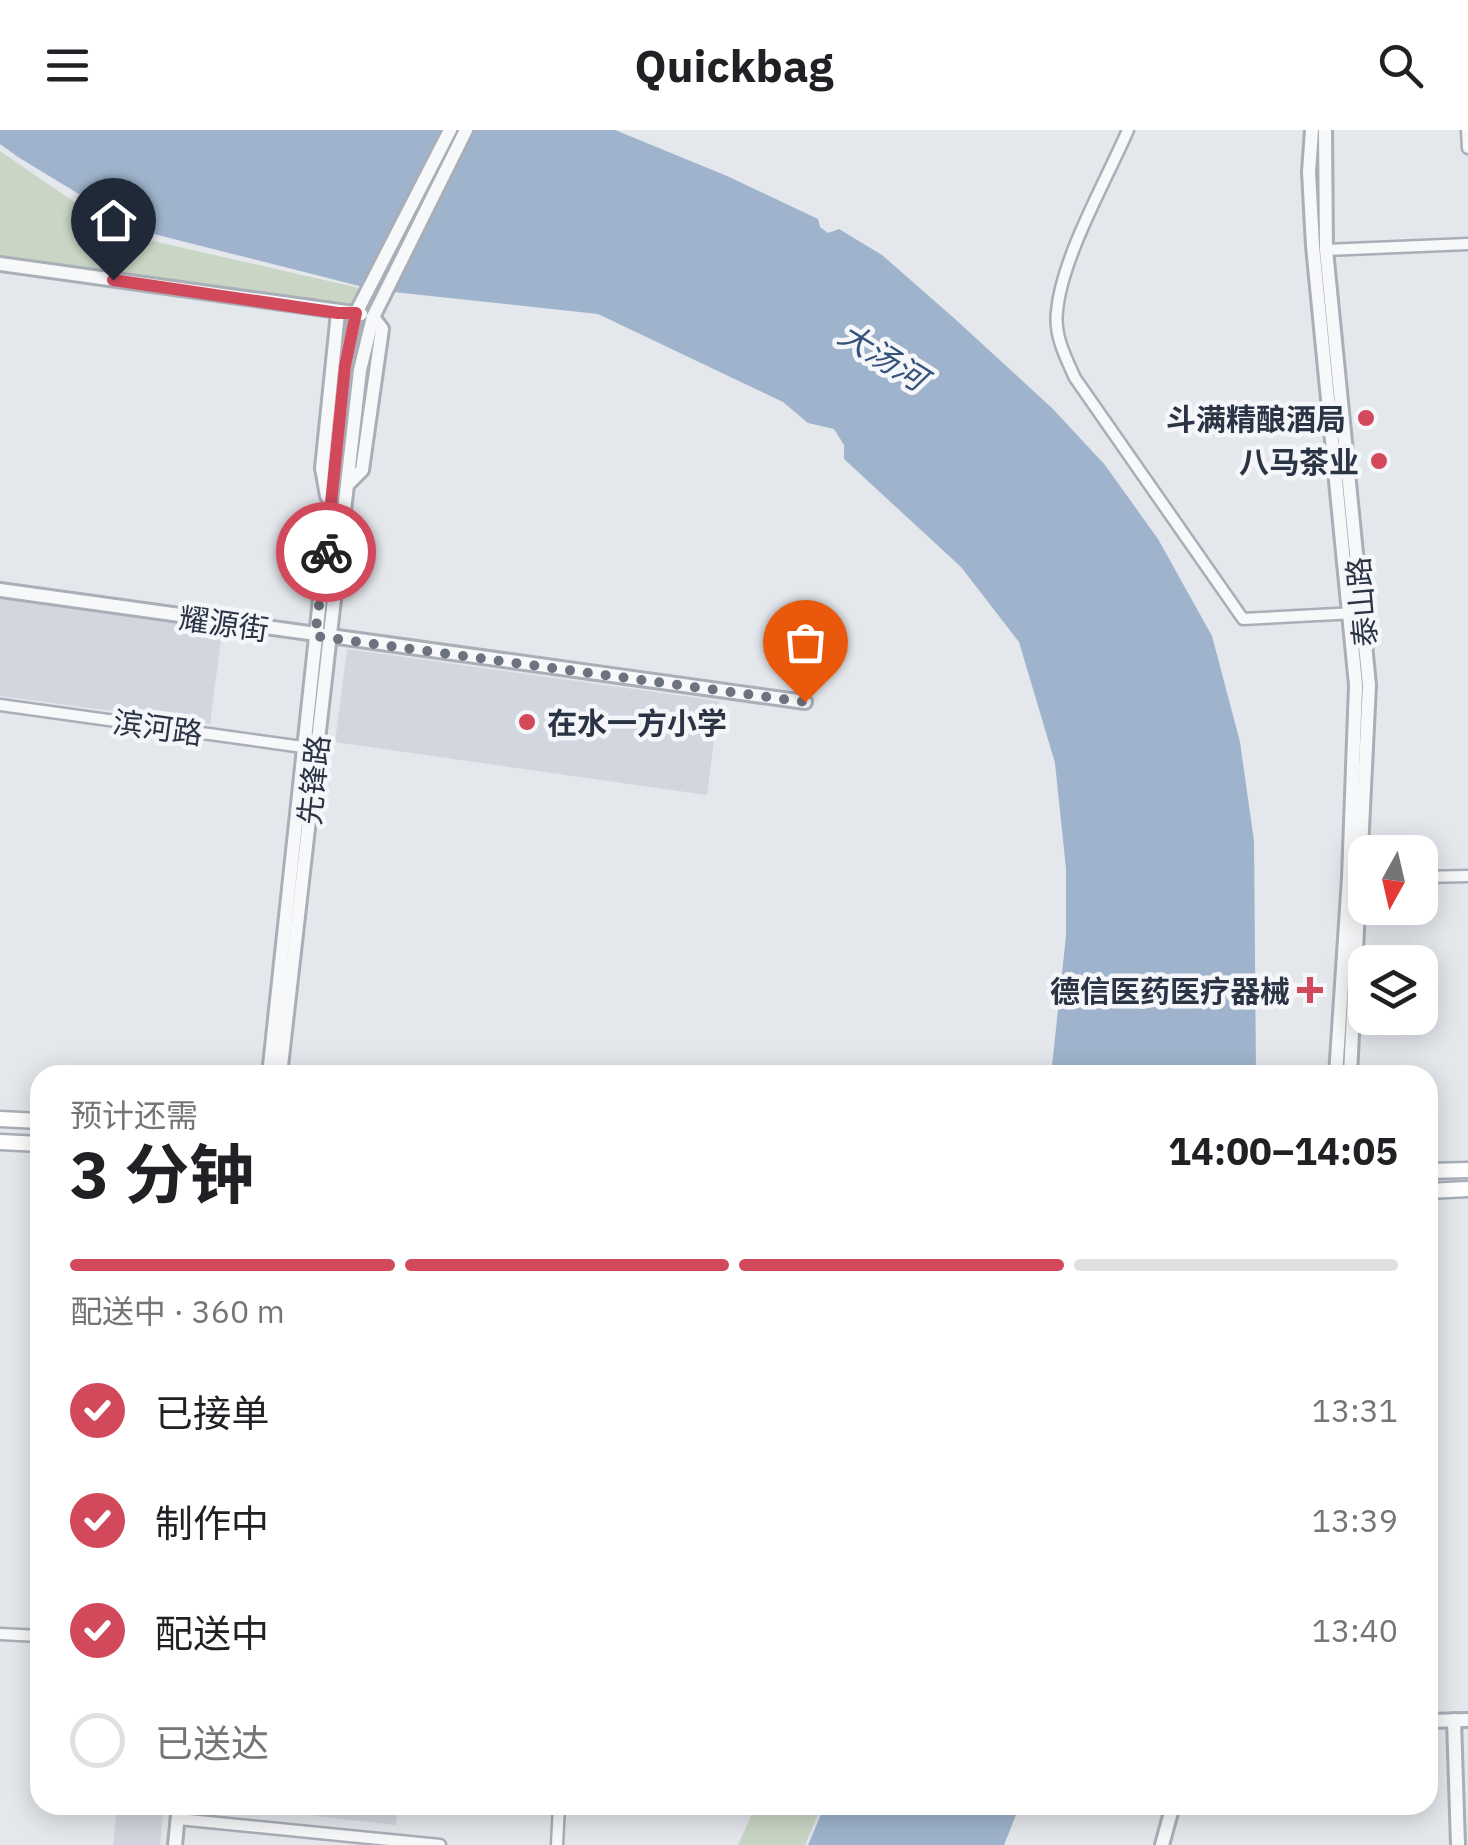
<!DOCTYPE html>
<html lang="zh">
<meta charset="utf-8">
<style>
:root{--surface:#fff;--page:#f6f6f6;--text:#202124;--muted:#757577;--line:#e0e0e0;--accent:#d1495b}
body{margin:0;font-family:"IBM Plex Sans","Noto Sans SC",sans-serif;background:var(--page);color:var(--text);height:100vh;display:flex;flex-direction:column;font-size:38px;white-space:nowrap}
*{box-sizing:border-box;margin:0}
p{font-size:32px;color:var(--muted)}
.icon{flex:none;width:55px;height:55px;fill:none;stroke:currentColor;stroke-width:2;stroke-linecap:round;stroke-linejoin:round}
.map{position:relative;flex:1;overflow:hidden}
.panel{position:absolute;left:30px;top:935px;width:1408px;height:750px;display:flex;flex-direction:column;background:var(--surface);border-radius:30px;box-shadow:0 5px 25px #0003}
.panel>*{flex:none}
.needle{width:65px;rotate:188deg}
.buttons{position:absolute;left:1348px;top:705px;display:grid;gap:20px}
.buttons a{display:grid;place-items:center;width:90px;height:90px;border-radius:20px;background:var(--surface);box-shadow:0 5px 25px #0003;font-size:50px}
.pin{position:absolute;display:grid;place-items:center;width:85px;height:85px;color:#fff;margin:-102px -42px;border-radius:50% 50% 50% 0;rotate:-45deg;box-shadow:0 0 10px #0007}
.pin .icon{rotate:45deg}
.courier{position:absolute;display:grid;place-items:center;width:100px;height:100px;margin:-50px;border:8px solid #d1495b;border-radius:50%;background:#fff;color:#222;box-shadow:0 2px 12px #0007}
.overview em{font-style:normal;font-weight:700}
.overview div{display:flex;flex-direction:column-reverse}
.overview{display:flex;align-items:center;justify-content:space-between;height:170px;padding:0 40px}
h1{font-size:65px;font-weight:700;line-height:75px}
.bar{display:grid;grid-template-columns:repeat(4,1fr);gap:15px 10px;align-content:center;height:120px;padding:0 40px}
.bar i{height:12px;border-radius:8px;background:var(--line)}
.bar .active{background:var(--accent)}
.bar p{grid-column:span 4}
ol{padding:0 40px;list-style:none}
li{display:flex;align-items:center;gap:30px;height:110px}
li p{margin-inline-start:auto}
li .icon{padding:10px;border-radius:50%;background:var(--accent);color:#fff;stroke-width:4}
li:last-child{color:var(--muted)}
li i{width:55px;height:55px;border:5px solid var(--line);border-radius:50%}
header{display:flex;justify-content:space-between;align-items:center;height:130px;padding:0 40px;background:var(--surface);font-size:45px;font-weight:700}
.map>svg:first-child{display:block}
.built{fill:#d2d6de}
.green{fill:#c9d6c5}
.water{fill:#9fb4cc}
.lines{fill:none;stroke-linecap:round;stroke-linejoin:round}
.minor-casing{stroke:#a9aeb7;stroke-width:15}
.tertiary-casing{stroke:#a9aeb7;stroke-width:18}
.secondary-casing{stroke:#a9aeb7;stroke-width:19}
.minor{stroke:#f7f8fa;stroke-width:10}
.tertiary{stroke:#f7f8fa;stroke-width:12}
.secondary{stroke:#fff;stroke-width:14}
.done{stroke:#6c737f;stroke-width:10;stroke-dasharray:0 18}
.route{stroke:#d1495b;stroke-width:12}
.poi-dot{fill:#d1495b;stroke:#f4f6f9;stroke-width:4}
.labels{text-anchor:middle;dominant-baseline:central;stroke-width:9;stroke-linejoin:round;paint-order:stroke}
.poi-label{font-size:30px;font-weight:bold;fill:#2b3445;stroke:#f4f6f9;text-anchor:end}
.street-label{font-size:30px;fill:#2b3445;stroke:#f4f6f9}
.water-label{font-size:32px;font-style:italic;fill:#34527a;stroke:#f4f6f9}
</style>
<header><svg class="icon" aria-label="menu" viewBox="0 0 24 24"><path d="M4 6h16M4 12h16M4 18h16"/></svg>Quickbag<svg class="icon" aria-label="search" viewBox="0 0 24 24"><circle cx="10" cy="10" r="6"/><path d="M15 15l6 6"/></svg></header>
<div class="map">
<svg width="1468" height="1715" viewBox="0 0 1468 1715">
<rect width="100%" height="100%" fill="#e4e7ec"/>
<g class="built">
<polygon points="0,464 223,495 210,594 0,566"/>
<polygon points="347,519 719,571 707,665 335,612"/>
<polygon points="117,1675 164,1675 160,1715 113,1715"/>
<polygon points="315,1675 398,1675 396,1695 314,1686"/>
</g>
<g class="green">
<polygon points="0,21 112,98 148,110 359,158 354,175 0,125"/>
<polygon points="756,1675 822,1675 805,1715 738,1715"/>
</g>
<g class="water">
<polygon points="0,0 615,0 727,46 818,89 820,97 828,103 839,99 882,125 955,189 1053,279 1105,335 1158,409 1212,506 1240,612 1254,711 1256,945 1051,945 1066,806 1066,739 1055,633 1019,512 961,437 844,329 844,315 834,299 808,293 783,272 598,184 375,160 138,100 18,27 0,14"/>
<polygon points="825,1675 1020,1675 1004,1715 808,1715"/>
</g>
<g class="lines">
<defs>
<g id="minor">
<path d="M1128,0C1106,51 1062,127 1057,181C1054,205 1065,226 1075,248L1243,489L1356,483"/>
<polyline points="1467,0 1468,18"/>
<polyline points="1326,120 1468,114"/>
<polyline points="0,575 310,618"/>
<polyline points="1420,747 1468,746"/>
<polyline points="0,1504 40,1506"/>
<polyline points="178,1689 440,1715"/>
<polyline points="557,1715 559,1675"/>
</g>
<g id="tertiary">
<polyline points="1312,0 1309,42 1313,116 1356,555 1349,748 1336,945"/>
<polyline points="1325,0 1326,120 1369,555 1350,945"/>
<polyline points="0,134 361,184"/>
<polyline points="348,354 362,340 382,199 373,187"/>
<polyline points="327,366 322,338 338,183"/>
<polyline points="0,460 805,572"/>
<polyline points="269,945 345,236 356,183 450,0"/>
<polyline points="280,945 360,240 373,187 466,0"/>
<polyline points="1454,1590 1458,1715"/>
<polyline points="1428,1591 1468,1590"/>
<polyline points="175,1715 179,1675"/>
<polyline points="1162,1715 1173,1675"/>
</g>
<g id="secondary">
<polyline points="0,989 40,991"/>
<polyline points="0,1012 40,1014"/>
<polyline points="1428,1041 1468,1040"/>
<polyline points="1428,1061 1468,1059"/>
</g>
</defs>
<use href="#minor" class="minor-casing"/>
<use href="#tertiary" class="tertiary-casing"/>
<use href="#secondary" class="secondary-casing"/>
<use href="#minor" class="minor"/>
<use href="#tertiary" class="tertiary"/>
<use href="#secondary" class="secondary"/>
</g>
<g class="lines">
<polyline class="done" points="326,422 315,506 805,572"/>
<polyline class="route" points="113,150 338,183 356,183 345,236 326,422"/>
</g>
<g class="poi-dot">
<circle cx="1366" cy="288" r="10"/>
<circle cx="1379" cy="331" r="10"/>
<circle cx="527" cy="592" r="10"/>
<path d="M1305 845h10v10h10v10h-10v10h-10v-10h-10v-10h10z"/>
</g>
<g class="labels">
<g class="poi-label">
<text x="1346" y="288">斗满精酿酒局</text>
<text x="1359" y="331">八马茶业</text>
<text x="547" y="592" text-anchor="start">在水一方小学</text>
<text x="1290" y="860">德信医药医疗器械</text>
</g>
<g class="street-label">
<text transform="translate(1361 472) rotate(-95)">泰山路</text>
<text transform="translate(224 493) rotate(8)">耀源街</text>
<text transform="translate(158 597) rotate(8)">滨河路</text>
<text transform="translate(313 650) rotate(-84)">先锋路</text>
</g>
<g class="water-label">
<text transform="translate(883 226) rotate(32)">大汤河</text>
</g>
</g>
</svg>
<div class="buttons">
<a><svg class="needle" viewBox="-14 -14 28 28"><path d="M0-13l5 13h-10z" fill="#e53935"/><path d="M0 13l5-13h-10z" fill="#757577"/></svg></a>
<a><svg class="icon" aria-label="layers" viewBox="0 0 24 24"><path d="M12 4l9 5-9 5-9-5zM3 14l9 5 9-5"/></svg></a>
</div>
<div class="pin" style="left:805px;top:572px;background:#ea580c"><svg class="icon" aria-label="bag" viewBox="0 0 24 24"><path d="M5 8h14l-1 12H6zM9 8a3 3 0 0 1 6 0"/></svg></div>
<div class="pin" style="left:113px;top:150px;background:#1f2937"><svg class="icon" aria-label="home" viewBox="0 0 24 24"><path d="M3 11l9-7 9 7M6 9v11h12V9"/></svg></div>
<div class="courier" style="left:326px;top:422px"><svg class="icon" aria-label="bike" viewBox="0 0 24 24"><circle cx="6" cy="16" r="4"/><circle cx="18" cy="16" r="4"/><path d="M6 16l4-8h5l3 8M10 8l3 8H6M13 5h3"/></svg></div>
<section class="panel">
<div class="overview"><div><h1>3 分钟</h1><p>预计还需</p></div><em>14:00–14:05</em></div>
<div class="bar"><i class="active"></i><i class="active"></i><i class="active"></i><i></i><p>配送中 · 360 m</p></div>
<ol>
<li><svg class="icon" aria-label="check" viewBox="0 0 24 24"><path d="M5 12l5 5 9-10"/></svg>已接单<p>13:31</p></li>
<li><svg class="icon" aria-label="check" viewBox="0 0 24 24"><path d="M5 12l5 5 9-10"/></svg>制作中<p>13:39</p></li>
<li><svg class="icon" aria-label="check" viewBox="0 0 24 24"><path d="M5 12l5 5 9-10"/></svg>配送中<p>13:40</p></li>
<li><i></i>已送达</li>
</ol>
</section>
</div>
